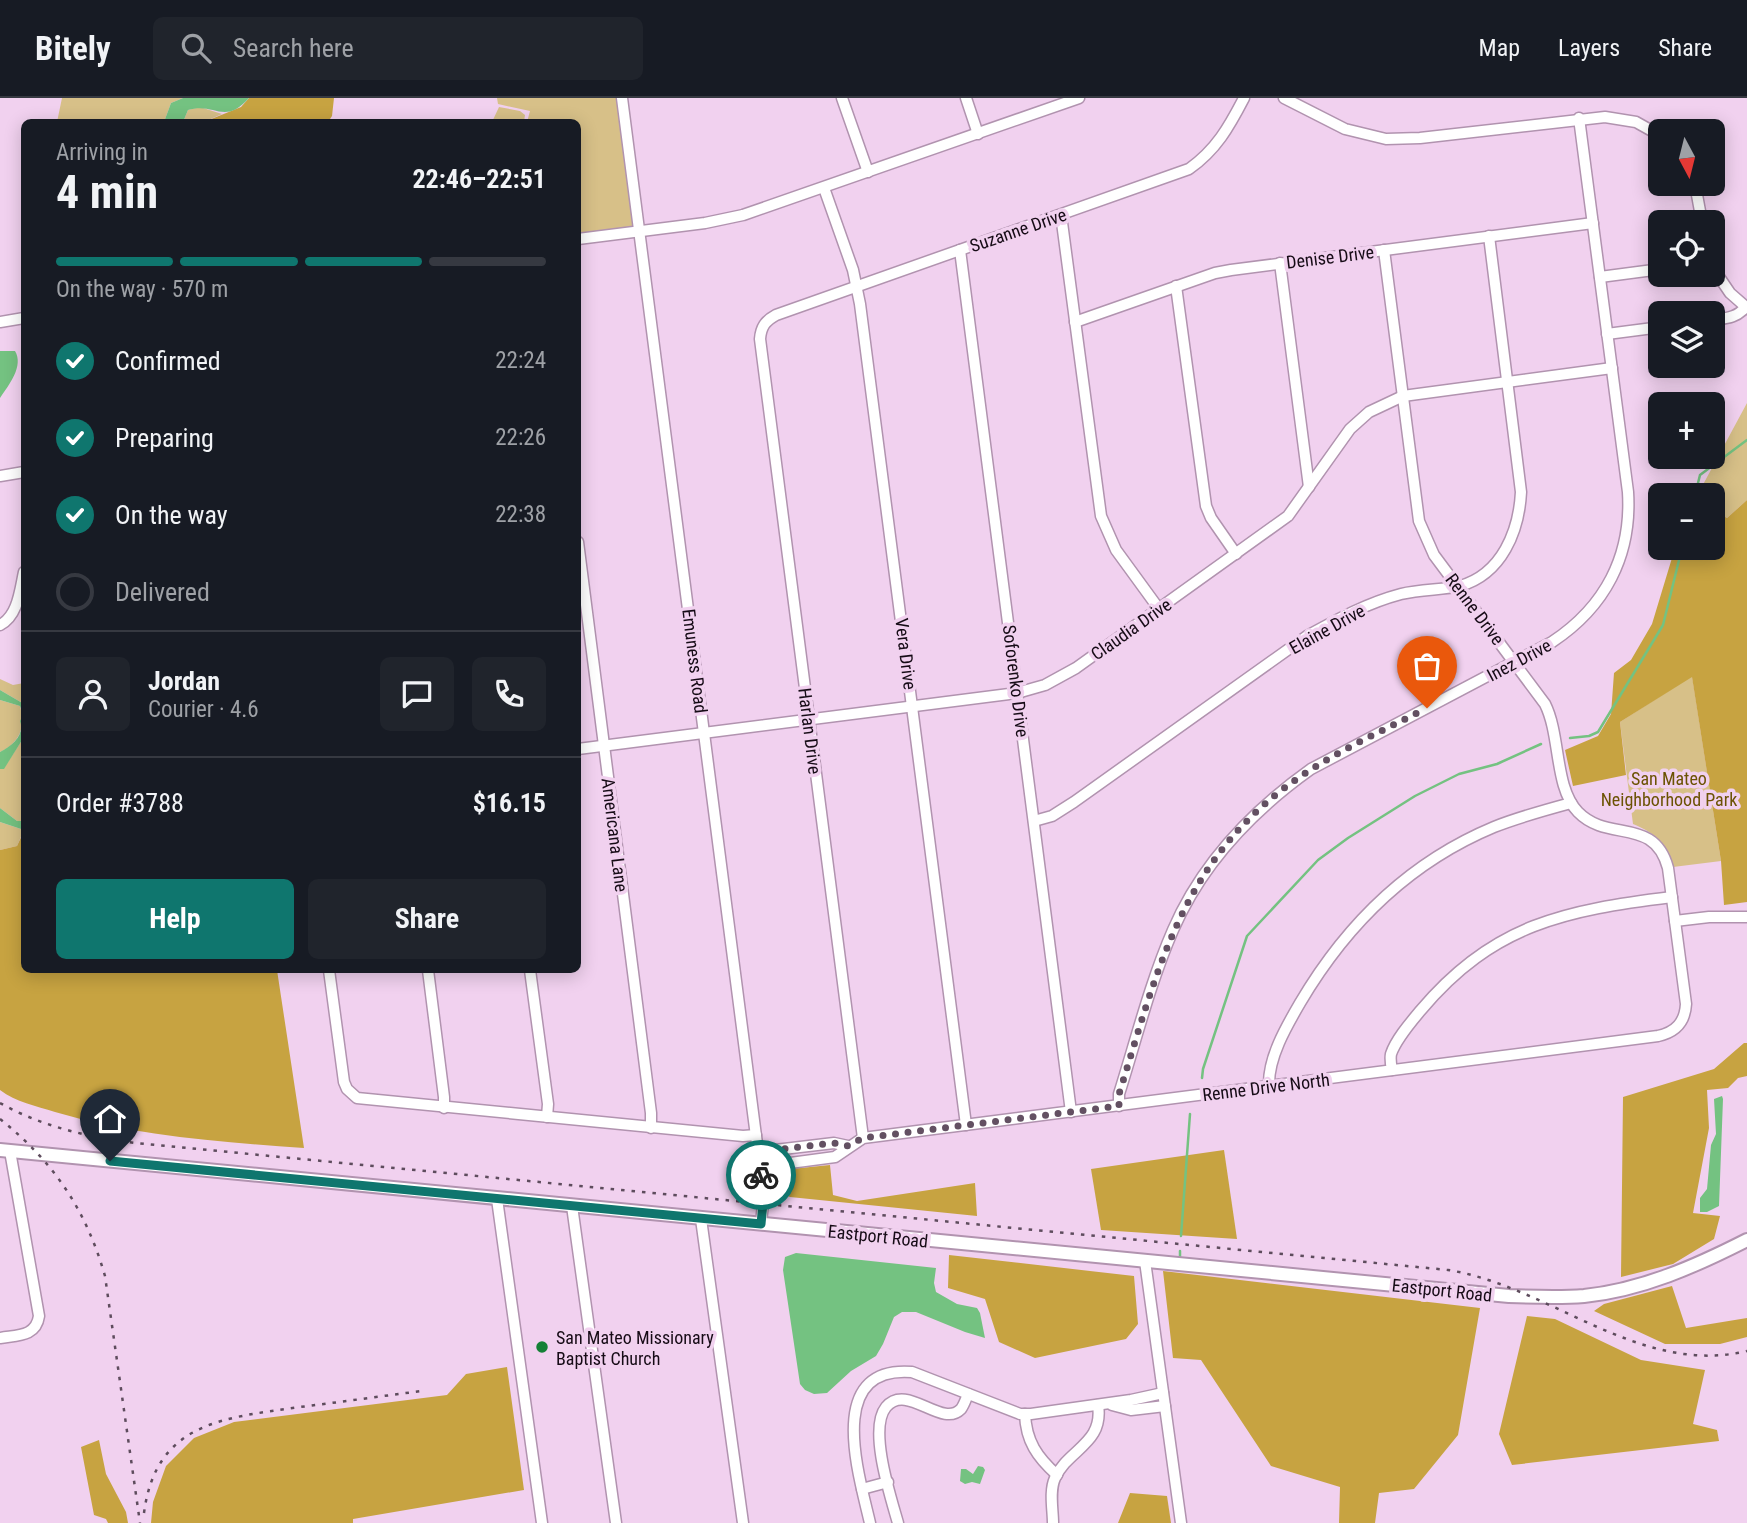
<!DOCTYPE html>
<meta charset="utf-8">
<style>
:root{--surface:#171b24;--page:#20242c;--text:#f1f3f6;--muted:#9ea1a6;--line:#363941;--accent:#0f766e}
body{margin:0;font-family:"Roboto Condensed",sans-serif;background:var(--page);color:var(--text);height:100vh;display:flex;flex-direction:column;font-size:26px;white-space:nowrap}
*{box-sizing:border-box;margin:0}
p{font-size:23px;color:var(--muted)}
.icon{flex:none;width:38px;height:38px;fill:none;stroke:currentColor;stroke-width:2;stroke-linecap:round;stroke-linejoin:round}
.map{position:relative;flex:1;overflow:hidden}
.details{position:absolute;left:21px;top:21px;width:560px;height:854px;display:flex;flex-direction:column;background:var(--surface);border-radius:10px;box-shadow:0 4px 18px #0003}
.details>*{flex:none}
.needle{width:46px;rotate:173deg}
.controls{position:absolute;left:1648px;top:21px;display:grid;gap:14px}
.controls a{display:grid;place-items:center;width:77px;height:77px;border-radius:10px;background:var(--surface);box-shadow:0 4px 18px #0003;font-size:35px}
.pin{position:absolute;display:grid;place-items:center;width:60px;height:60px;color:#fff;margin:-72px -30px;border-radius:50% 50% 50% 0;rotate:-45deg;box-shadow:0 0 7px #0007}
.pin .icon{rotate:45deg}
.courier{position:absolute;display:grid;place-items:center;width:70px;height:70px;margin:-35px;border:5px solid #0f766e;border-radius:50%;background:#fff;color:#222;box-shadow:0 2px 9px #0007}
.head em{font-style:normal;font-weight:700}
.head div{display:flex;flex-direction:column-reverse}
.head{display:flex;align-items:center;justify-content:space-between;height:119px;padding:0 35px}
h1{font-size:46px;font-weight:700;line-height:52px}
.bar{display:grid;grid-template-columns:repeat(4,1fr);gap:10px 7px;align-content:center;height:84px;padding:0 35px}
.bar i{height:9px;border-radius:5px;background:var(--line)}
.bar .on{background:var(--accent)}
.bar p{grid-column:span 4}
.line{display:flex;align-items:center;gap:18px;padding:0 35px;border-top:2px solid var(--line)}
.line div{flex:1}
.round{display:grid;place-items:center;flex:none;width:74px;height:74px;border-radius:10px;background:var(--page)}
ol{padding:0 35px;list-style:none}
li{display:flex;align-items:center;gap:21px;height:77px}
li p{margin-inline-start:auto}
li .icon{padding:7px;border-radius:50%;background:var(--accent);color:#fff;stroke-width:4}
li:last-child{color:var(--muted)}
li i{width:38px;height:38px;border:4px solid var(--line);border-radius:50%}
.cta{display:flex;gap:14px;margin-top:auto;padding:14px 35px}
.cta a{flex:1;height:80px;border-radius:10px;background:var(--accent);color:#fff;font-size:28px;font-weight:700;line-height:80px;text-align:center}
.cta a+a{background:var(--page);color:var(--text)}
header{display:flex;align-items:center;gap:42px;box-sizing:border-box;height:98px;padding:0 35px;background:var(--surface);border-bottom:2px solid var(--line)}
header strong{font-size:33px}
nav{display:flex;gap:38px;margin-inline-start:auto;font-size:24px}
.search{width:490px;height:63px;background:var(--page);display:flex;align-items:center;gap:18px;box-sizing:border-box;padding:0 24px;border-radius:10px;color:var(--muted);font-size:26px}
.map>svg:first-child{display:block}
.green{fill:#d7c088}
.forest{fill:#c7a341}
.water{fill:#74c281}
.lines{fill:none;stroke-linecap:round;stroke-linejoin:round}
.stream{stroke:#74c281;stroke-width:2.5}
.minor-casing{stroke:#b193af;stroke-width:13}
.tertiary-casing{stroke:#b193af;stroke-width:16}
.minor{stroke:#fff;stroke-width:10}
.tertiary{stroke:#fff;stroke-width:12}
.rail{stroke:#5e4c5d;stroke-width:2.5;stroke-dasharray:3.5 7;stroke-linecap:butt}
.done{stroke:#635062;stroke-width:7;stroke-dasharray:0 12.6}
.route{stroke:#0f766e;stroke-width:9}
.poi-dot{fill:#148036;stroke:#f1d1ef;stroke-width:2.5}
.labels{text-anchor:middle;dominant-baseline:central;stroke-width:7;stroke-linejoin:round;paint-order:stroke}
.street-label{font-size:18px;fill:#160b16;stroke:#f1d1ef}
.park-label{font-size:18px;fill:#6b5203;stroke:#f1d1ef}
.poi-label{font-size:18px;fill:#160b16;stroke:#f1d1ef;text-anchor:start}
</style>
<header>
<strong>Bitely</strong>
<div class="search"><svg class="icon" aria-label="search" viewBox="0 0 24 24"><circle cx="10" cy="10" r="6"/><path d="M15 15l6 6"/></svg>Search here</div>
<nav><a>Map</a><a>Layers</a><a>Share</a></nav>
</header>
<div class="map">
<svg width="1747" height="1425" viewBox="0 0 1747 1425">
<rect width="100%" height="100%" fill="#f1d1ef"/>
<g class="green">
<polygon points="62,0 183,0 171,5 164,24 57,24"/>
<polygon points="497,0 618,0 636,129 578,137 578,24 527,24 530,13 498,6"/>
<polygon points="200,9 222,16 204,24 183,24 188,12"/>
<polygon points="499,9 520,13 525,17 524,24 492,24"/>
<polygon points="1747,305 1747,402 1727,420 1713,412 1713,397 1700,397 1699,394"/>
<path d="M1692,578L1721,763L1673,769C1669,746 1653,734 1633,726L1620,624Z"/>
<polygon points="0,581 13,587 24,585 24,606 0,592"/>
<path d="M0,602L20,608C26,628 20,645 0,654Z"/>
<polygon points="24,639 24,723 17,723 0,710 0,671 4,670"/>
<polygon points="0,724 24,732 17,748 0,752"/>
</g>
<g class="forest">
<polygon points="249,0 334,0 332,18 328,24 204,24 241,9"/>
<polygon points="1747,402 1747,804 1724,807 1721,763 1692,579 1620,624 1626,677 1573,688 1565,652 1598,638 1611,616 1614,575 1631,562 1652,526 1675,450 1713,450 1713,412 1727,420"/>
<path d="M24,733V872H277L304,1050C220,1044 136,1038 55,1014C36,1008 16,1004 0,992V752L17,748Z"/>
<polygon points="1744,945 1747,945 1747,978 1738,980 1728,990 1707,992 1709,1030 1693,1115 1720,1118 1714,1141 1673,1166 1621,1179 1623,999 1714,971"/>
<polygon points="1224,1052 1237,1141 1101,1132 1091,1071"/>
<polygon points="830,1067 833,1097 857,1103 975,1085 977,1118 790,1099 773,1091 771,1073"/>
<polygon points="949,1157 1134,1178 1138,1226 1126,1241 1035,1260 999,1244 985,1201 948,1190"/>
<polygon points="1163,1173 1480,1210 1458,1337 1414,1391 1379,1395 1375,1425 1339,1425 1340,1389 1271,1368 1201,1262 1173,1260"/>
<polygon points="1672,1188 1686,1230 1747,1220 1747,1239 1720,1246 1665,1246 1594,1213 1604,1206"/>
<polygon points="1527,1218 1555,1221 1641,1262 1705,1272 1693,1326 1717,1332 1719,1343 1512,1367 1499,1336"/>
<polygon points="507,1269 524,1392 353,1421 353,1425 151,1425 153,1404 166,1368 194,1340 234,1324 447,1297 466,1276"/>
<polygon points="99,1342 106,1376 126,1414 128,1425 108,1425 106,1421 94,1417 81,1349"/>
<polygon points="1130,1395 1167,1398 1171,1425 1118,1425"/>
</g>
<g class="water">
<path d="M183,0H249C224,28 215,4 188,12L183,24H164L171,5Z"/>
<path d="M0,253H15C24,268 9,287 0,300Z"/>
<path d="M0,592L24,606V639L4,671H0V654C13,648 25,636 20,623L23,617L20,608L0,602Z"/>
<polygon points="0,710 17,723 24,723 24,732 0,724"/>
<polygon points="1722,998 1723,1001 1719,1108 1707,1114 1700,1114 1700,1100 1707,1091 1711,1047 1716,1036 1714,1001"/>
<polygon points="796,1155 936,1170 934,1185 936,1194 957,1206 977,1210 980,1215 985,1240 965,1234 916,1214 902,1214 894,1219 883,1246 876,1258 851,1273 827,1295 814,1296 805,1292 800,1286 783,1172 785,1159"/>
<polygon points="978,1368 983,1369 985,1372 980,1386 972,1384 965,1386 960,1383 961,1371 966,1371 973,1376"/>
</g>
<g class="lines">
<g class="stream">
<polyline points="1695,397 1700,377 1747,342"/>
<polyline points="1570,640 1589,638 1598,634 1663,527 1682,450"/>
<polyline points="1202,980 1203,971 1247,838 1318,762 1348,740 1415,698 1459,676 1497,666 1541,646"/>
<polyline points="1181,1138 1190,1016"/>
<polyline points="1180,1159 1180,1153"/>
</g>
<defs>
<g id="minor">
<polyline points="622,0 760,1069 763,1105 761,1126"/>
<polyline points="842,0 868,74"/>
<polyline points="966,0 978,36"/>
<polyline points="1284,0 1345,31 1386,41 1420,40 1605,19 1636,24 1661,38"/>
<polyline points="1695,86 1702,124"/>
<polyline points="824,90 853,172 860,206 966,1027"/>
<polyline points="1061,117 1101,418 1116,452 1159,511"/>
<polyline points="578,141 705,125 743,117 1079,0"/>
<polyline points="960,152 1071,1014"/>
<polyline points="1280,165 1309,389"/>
<polyline points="1713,170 1730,195 1747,210"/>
<polyline points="1600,179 1661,171"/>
<polyline points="1176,188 1206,408 1211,420 1236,456"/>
<path d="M1713,222C1727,220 1736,220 1746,209"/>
<polyline points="0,224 24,220"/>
<polyline points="1075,224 1215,175 1231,172 1593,125"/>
<polyline points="1607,236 1661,229"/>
<polyline points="0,378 24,374"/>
<polyline points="578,444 651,1015 651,1030"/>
<path d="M0,527C18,518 20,492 24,474"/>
<polyline points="578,651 1017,595 1045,587 1076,570 1288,418 1350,331 1369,314 1403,298 1612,270"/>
<path d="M1034,723L1052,718L1074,704L1307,538C1338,521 1367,505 1401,496C1421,491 1443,492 1460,488C1502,476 1519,433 1521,394L1489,138"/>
<polyline points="1675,823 1709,819 1747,819"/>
<polyline points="329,872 344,984 347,991 357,1000 743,1038 756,1037"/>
<polyline points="428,872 444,999 444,1010"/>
<polyline points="530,872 548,1006 547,1019"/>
<path d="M1392,972C1391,967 1390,961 1391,956C1396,941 1411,924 1421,912C1493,826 1566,812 1672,799"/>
<path d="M1269,988C1268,960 1286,929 1300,905C1346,827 1410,764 1494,729C1519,719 1545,712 1571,705"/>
<path d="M1119,1008V996C1136,942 1150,885 1173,832C1202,765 1252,713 1311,671L1552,544C1605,509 1632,458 1628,394L1579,20"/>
<path d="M863,1040L760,241C761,229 765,223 776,217L1189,71C1216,52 1229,29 1244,0"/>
<polyline points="758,1054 834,1045 848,1048"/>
<path d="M760,1069L835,1059L863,1040L1658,938C1676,934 1685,924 1686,906L1668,770C1654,718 1608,745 1578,714C1554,689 1561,638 1545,606L1434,457L1419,423L1384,152"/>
<polyline points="497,1101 542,1425"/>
<polyline points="572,1108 616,1425"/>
<polyline points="701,1121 743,1425"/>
<polyline points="1145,1163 1181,1425"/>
<path d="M0,1240C17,1237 36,1239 39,1218L10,1053"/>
<polyline points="1112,1307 1131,1312 1165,1308"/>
<path d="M1025,1316C1026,1343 1037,1359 1057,1377"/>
<polyline points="862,1391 888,1384"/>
<path d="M870,1425C859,1377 824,1267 912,1274L1020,1316H1031L1131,1302L1163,1295"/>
<path d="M898,1425C891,1400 868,1331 886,1309C907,1284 942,1331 961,1311C964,1307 966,1301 968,1296"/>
<path d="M1053,1425C1053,1412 1049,1393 1055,1380C1068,1351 1104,1346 1098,1307"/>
</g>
<path id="tertiary" d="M0,1052L1509,1198C1534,1199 1559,1200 1584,1198C1642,1192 1696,1168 1747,1142"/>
</defs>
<use href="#minor" class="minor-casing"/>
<use href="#tertiary" class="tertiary-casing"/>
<use href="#minor" class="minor"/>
<use href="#tertiary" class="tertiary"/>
<g class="rail">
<path d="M0,1005C43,1029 88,1039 136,1045L1448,1172C1550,1188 1640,1279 1747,1253"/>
<path d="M0,1021C54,1064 86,1112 105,1178L140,1425"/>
<path d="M144,1415C156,1323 225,1320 300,1309C341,1304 382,1298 422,1293"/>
</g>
</g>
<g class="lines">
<path class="done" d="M761,1077L758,1054L834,1045L848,1048L863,1040L1119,1008V996C1156,878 1179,771 1283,691C1326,658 1378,635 1427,610"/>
<polyline class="route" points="110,1063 761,1126 763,1105 761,1077"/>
</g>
<circle class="poi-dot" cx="542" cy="1249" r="7"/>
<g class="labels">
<g class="street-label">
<text transform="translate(1018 132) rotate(-19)">Suzanne Drive</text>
<text transform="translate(1330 159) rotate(-7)">Denise Drive</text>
<text transform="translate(1475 511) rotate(53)">Renne Drive</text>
<text transform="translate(1131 531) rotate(-35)">Claudia Drive</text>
<text transform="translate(1327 531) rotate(-29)">Elaine Drive</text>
<text transform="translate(906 556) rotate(83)">Vera Drive</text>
<text transform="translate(1519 562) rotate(-28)">Inez Drive</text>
<text transform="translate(695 563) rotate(83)">Emuness Road</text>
<text transform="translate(1016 583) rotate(83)">Soforenko Drive</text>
<text transform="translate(810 633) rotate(83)">Harlan Drive</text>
<text transform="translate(615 737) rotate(83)">Americana Lane</text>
<text transform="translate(1266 989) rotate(-7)">Renne Drive North</text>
<text transform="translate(878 1138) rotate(6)">Eastport Road</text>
<text transform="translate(1442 1192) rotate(6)">Eastport Road</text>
</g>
<g class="park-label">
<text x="1669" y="680">San Mateo<tspan x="1669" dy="21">Neighborhood Park</tspan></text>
</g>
<g class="poi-label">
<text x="556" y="1239">San Mateo Missionary<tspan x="556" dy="21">Baptist Church</tspan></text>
</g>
</g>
</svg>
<div class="controls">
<a><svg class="needle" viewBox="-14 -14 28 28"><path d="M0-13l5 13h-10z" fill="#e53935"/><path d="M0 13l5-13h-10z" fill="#9ea1a6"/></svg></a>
<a><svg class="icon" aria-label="locate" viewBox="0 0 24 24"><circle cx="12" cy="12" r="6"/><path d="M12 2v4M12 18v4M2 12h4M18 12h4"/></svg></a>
<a><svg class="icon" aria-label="layers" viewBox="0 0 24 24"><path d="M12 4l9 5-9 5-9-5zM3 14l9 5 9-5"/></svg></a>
<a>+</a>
<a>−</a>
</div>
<div class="pin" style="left:1427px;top:610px;background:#ea580c"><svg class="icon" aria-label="bag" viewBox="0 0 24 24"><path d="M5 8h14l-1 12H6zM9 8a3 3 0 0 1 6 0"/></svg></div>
<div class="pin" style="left:110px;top:1063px;background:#1f2937"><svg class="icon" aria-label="home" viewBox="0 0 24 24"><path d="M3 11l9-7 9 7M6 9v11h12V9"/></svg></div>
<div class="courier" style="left:761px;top:1077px"><svg class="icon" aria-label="bike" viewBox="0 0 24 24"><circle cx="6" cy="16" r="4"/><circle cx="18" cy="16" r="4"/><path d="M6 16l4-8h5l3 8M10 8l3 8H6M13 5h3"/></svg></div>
<section class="details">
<div class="head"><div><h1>4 min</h1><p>Arriving in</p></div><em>22:46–22:51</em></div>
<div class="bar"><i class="on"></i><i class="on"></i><i class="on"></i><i></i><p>On the way · 570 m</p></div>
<ol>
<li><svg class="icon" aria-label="check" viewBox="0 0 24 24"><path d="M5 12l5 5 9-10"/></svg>Confirmed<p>22:24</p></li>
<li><svg class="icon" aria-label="check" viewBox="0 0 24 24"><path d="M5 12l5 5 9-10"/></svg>Preparing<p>22:26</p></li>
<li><svg class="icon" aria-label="check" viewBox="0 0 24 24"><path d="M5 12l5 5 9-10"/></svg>On the way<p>22:38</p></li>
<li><i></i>Delivered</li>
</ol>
<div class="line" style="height:126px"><a class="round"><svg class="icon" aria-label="person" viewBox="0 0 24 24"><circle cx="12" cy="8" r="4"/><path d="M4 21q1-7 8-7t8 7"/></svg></a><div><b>Jordan</b><p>Courier · 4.6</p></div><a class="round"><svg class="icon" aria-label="chat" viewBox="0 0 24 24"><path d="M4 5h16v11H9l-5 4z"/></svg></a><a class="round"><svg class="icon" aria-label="phone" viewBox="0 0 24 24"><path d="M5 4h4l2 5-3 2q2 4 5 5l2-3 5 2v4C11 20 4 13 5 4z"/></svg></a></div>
<div class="line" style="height:91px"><div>Order #3788</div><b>$16.15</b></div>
<div class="cta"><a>Help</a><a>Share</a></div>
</section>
</div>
